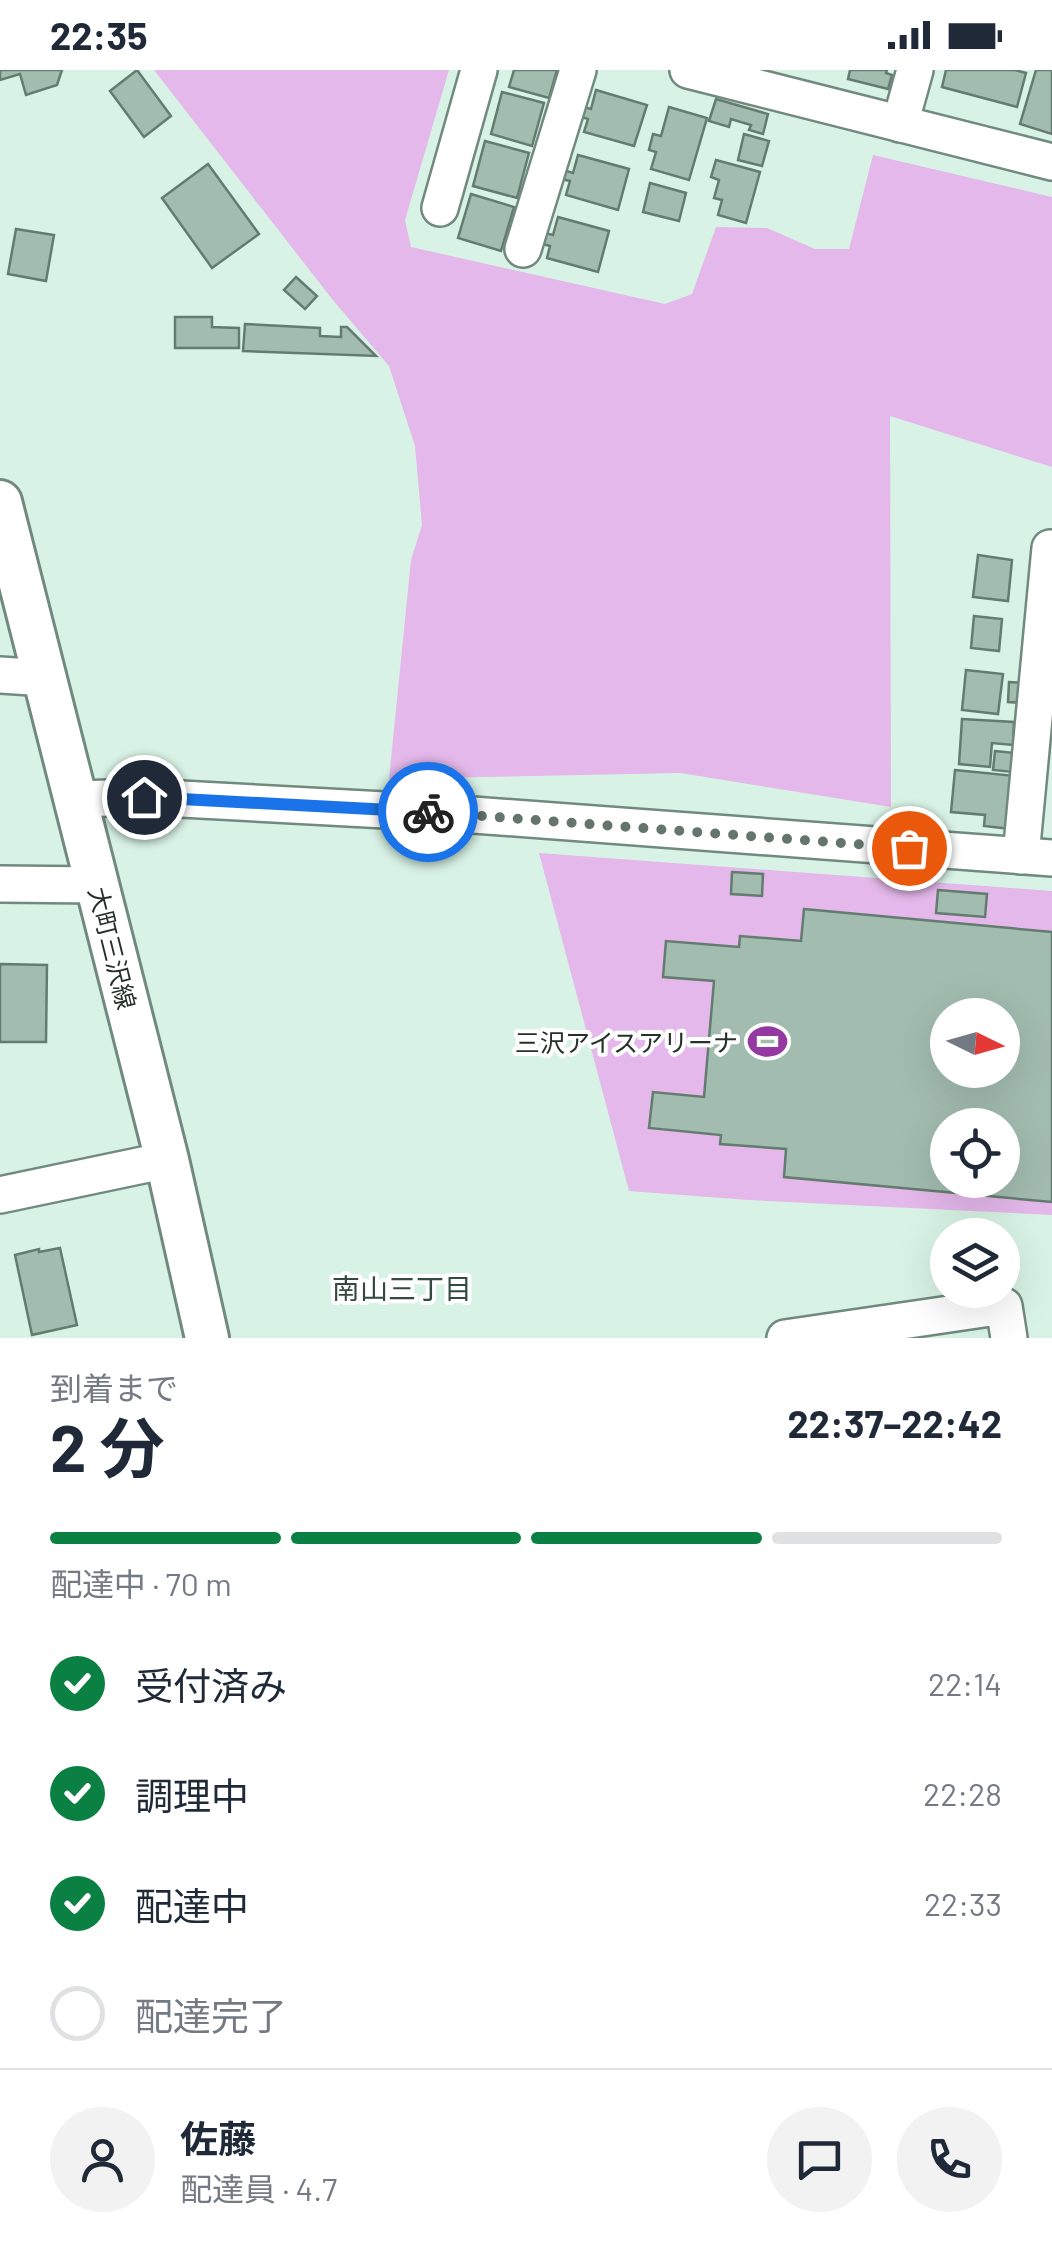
<!DOCTYPE html>
<html lang="ja">
<meta charset="utf-8">
<style>
:root{--surface:#fff;--page:#f2f2f3;--text:#1f2937;--muted:#747a83;--line:#e0e1e3;--accent:#0b8043}
body{margin:0;font-family:Barlow,"Noto Sans JP",sans-serif;background:var(--page);color:var(--text);height:100vh;display:flex;flex-direction:column;font-size:38px;white-space:nowrap}
*{box-sizing:border-box;margin:0}
p{font-size:32px;color:var(--muted)}
.icon{flex:none;width:55px;height:55px;fill:none;stroke:currentColor;stroke-width:2;stroke-linecap:round;stroke-linejoin:round}
.map{position:relative;height:1268px;overflow:hidden}
.sheet{display:flex;flex-direction:column;background:var(--surface);flex:1}
.sheet>*{flex:none}
.needle{width:65px;rotate:95deg}
.controls{position:absolute;left:930px;top:928px;display:grid;gap:20px}
.controls a{display:grid;place-items:center;width:90px;height:90px;border-radius:50%;background:var(--surface);box-shadow:0 10px 40px #0002;font-size:50px}
.pin{position:absolute;display:grid;place-items:center;width:85px;height:85px;color:#fff;margin:-42px;border:5px solid #fff;border-radius:50%;box-shadow:0 2px 10px #0007}
.courier{position:absolute;display:grid;place-items:center;width:100px;height:100px;margin:-50px;border:8px solid #1a73e8;border-radius:50%;background:#fff;color:#222;box-shadow:0 2px 12px #0007}
.headline em{font-style:normal;font-weight:700}
.headline div{display:flex;flex-direction:column-reverse}
.headline{display:flex;align-items:center;justify-content:space-between;height:170px;padding:0 50px}
h1{font-size:65px;font-weight:700;line-height:75px}
.bar{display:grid;grid-template-columns:repeat(4,1fr);gap:15px 10px;align-content:center;height:120px;padding:0 50px}
.bar i{height:12px;border-radius:8px;background:var(--line)}
.bar .active{background:var(--accent)}
.bar p{grid-column:span 4}
.line{display:flex;align-items:center;gap:25px;padding:0 50px;border-top:2px solid var(--line)}
.line div{flex:1}
.round{display:grid;place-items:center;flex:none;width:105px;height:105px;border-radius:52px;background:var(--page)}
ol{padding:0 50px;list-style:none}
li{display:flex;align-items:center;gap:30px;height:110px}
li p{margin-inline-start:auto}
li .icon{padding:10px;border-radius:50%;background:var(--accent);color:#fff;stroke-width:4}
li:last-child{color:var(--muted)}
li i{width:55px;height:55px;border:5px solid var(--line);border-radius:50%}
.status{display:flex;justify-content:space-between;align-items:center;height:70px;padding:0 50px;background:var(--surface);direction:ltr}
.status svg{height:28px;fill:currentColor}
.map>svg:first-child{display:block}
.green{fill:#e4b8ea;fill-rule:evenodd}
.building{fill:#a2bcaf;stroke:#647c70;stroke-width:2.5;fill-rule:evenodd}
.lines{fill:none;stroke-linecap:round;stroke-linejoin:round}
.minor-casing{stroke:#718a7d;stroke-width:40}
.major-casing{stroke:#718a7d;stroke-width:48}
.minor{stroke:#fff;stroke-width:35}
.major{stroke:#fff;stroke-width:42}
.done{stroke:#64756c;stroke-width:10;stroke-dasharray:0 18}
.route{stroke:#1a73e8;stroke-width:12}
.labels{text-anchor:middle;dominant-baseline:central;stroke-width:8;stroke-linejoin:round;paint-order:stroke}
.street-label{font-size:25px;fill:#26312b;stroke:#fff}
.poi-label{font-size:25px;fill:#26312b;stroke:#fff;text-anchor:end}
.neighbourhood-label{font-size:28px;fill:#344a40;stroke:#fff}
</style>
<div class="status"><b>22:35</b><svg viewBox="0 0 49 12"><path d="M0 12V9h3v3zM5 12V6h3v6zM10 12V3h3v9zM15 12V0h3v12zM26 1h20v11H26zM47 4h2v5h-2z"/></svg></div>
<div class="map">
<svg width="1052" height="1268" viewBox="0 0 1052 1268">
<rect width="100%" height="100%" fill="#d8f3e5"/>
<g class="green">
<polygon points="154,0 449,0 405,150 411,177 665,234 692,224 716,157 767,158 815,179 849,179 873,85 1052,127 1052,397 890,346 891,737 680,703 389,709 411,490 422,455 415,376 389,296 332,229"/>
<path d="M539,783L1052,821V1145L749,1130L629,1121ZM948,945H1002V1000H948ZM948,1055H1002V1110H948Z"/>
</g>
<g class="building">
<polygon points="0,0 62,0 57,15 26,25 20,4 0,10"/>
<polygon points="137,0 171,46 144,67 110,21"/>
<polygon points="514,0 557,0 549,28 509,17"/>
<polygon points="850,0 887,0 886,3 892,5 888,19 848,9"/>
<polygon points="946,0 1015,0 1026,3 1017,37 942,17"/>
<polygon points="1036,0 1052,0 1052,64 1020,54"/>
<polygon points="596,20 647,35 634,76 584,62 588,49 572,44 574,34 591,39"/>
<polygon points="502,22 544,33 532,76 491,64"/>
<polygon points="716,29 768,44 763,64 749,60 751,55 731,49 729,57 709,51"/>
<polygon points="669,37 707,48 689,110 651,99 656,82 649,80 653,64 661,66"/>
<polygon points="744,64 769,71 762,96 738,90"/>
<polygon points="485,71 529,83 517,128 473,116"/>
<polygon points="578,85 629,99 618,140 566,125 570,111 553,107 556,98 573,103"/>
<polygon points="716,90 760,102 746,153 718,145 722,130 714,128 719,110 711,107"/>
<polygon points="208,94 259,164 212,198 162,128"/>
<polygon points="650,113 686,123 679,151 643,142"/>
<polygon points="471,124 514,137 501,181 458,168"/>
<polygon points="558,147 609,161 598,202 547,188 550,176 535,172 538,161 553,165"/>
<polygon points="16,159 54,165 46,211 8,204"/>
<polygon points="296,207 317,226 305,239 284,220"/>
<polygon points="175,247 212,247 212,257 239,258 239,278 175,278"/>
<polygon points="245,254 320,258 320,266 341,267 341,257 347,257 376,286 243,281"/>
<polygon points="978,485 1012,490 1008,531 973,527"/>
<polygon points="974,546 1002,549 999,581 971,578"/>
<polygon points="966,600 1003,604 998,644 962,640"/>
<polygon points="1009,612 1026,613 1024,633 1008,632"/>
<polygon points="962,649 1014,652 1013,675 992,673 990,697 959,694"/>
<polygon points="995,681 1015,683 1013,702 993,700"/>
<polygon points="955,700 1016,706 1011,759 984,756 985,745 951,742"/>
<polygon points="732,802 763,804 762,826 731,824"/>
<polygon points="938,820 987,824 985,847 936,843"/>
<path d="M804,839L1052,862V1132L784,1107L786,1079L720,1074L721,1065L649,1058L653,1022L704,1027L714,911L663,907L666,871L739,877L740,866L801,871ZM948,945H1002V1000H948ZM948,1055H1002V1110H948Z"/>
<polygon points="0,894 47,895 46,972 0,972"/>
<polygon points="60,1178 77,1255 32,1265 15,1185 39,1179 39,1182"/>
</g>
<g class="lines">
<defs>
<g id="minor">
<polyline points="688,0 1052,92"/>
<polyline points="900,54 915,0"/>
<polyline points="440,138 479,0"/>
<polyline points="523,179 578,0"/>
<polyline points="0,605 46,608"/>
<polyline points="76,729 144,727 460,744 1052,788"/>
<polyline points="1021,786 1050,478"/>
<polyline points="0,814 98,815"/>
<polyline points="0,1125 167,1090"/>
<polyline points="785,1268 1004,1236 1009,1268"/>
</g>
<polyline id="major" points="0,432 167,1090 207,1268"/>
</defs>
<use href="#minor" class="minor-casing"/>
<use href="#major" class="major-casing"/>
<use href="#minor" class="minor"/>
<use href="#major" class="major"/>
</g>
<g class="lines">
<polyline class="done" points="428,742 909,778"/>
<polyline class="route" points="144,727 428,742"/>
</g>
<defs>
<symbol id="stadium-bare" viewBox="-9 -9 18 18"><path d="M0-5a6.5 5 0 1 0 0 10a6.5 5 0 1 0 0-10ZM-3.5-1.8h7v3.6h-7Z" fill="#9438a2" stroke="#fff" stroke-width="2.5" paint-order="stroke"/></symbol>
</defs>
<g fill-rule="evenodd">
<use href="#stadium-bare" x="740" y="944" width="55" height="55"/>
</g>
<g class="labels">
<g class="street-label">
<text transform="translate(113 878) rotate(76)">大町三沢線</text>
</g>
<g class="poi-label">
<text x="738" y="972">三沢アイスアリーナ</text>
</g>
<g class="neighbourhood-label">
<text x="402" y="1218">南山三丁目</text>
</g>
</g>
</svg>
<div class="controls">
<a><svg class="needle" viewBox="-14 -14 28 28"><path d="M0-13l5 13h-10z" fill="#e53935"/><path d="M0 13l5-13h-10z" fill="#747a83"/></svg></a>
<a><svg class="icon" aria-label="locate" viewBox="0 0 24 24"><circle cx="12" cy="12" r="6"/><path d="M12 2v4M12 18v4M2 12h4M18 12h4"/></svg></a>
<a><svg class="icon" aria-label="layers" viewBox="0 0 24 24"><path d="M12 4l9 5-9 5-9-5zM3 14l9 5 9-5"/></svg></a>
</div>
<div class="pin" style="left:909px;top:778px;background:#ea580c"><svg class="icon" aria-label="bag" viewBox="0 0 24 24"><path d="M5 8h14l-1 12H6zM9 8a3 3 0 0 1 6 0"/></svg></div>
<div class="pin" style="left:144px;top:727px;background:#1f2937"><svg class="icon" aria-label="home" viewBox="0 0 24 24"><path d="M3 11l9-7 9 7M6 9v11h12V9"/></svg></div>
<div class="courier" style="left:428px;top:742px"><svg class="icon" aria-label="bike" viewBox="0 0 24 24"><circle cx="6" cy="16" r="4"/><circle cx="18" cy="16" r="4"/><path d="M6 16l4-8h5l3 8M10 8l3 8H6M13 5h3"/></svg></div>
</div>
<section class="sheet">
<div class="headline"><div><h1>2 分</h1><p>到着まで</p></div><em>22:37–22:42</em></div>
<div class="bar"><i class="active"></i><i class="active"></i><i class="active"></i><i></i><p>配達中 · 70 m</p></div>
<ol>
<li><svg class="icon" aria-label="check" viewBox="0 0 24 24"><path d="M5 12l5 5 9-10"/></svg>受付済み<p>22:14</p></li>
<li><svg class="icon" aria-label="check" viewBox="0 0 24 24"><path d="M5 12l5 5 9-10"/></svg>調理中<p>22:28</p></li>
<li><svg class="icon" aria-label="check" viewBox="0 0 24 24"><path d="M5 12l5 5 9-10"/></svg>配達中<p>22:33</p></li>
<li><i></i>配達完了</li>
</ol>
<div class="line" style="height:180px"><a class="round"><svg class="icon" aria-label="person" viewBox="0 0 24 24"><circle cx="12" cy="8" r="4"/><path d="M4 21q1-7 8-7t8 7"/></svg></a><div><b>佐藤</b><p>配達員 · 4.7</p></div><a class="round"><svg class="icon" aria-label="chat" viewBox="0 0 24 24"><path d="M4 5h16v11H9l-5 4z"/></svg></a><a class="round"><svg class="icon" aria-label="phone" viewBox="0 0 24 24"><path d="M5 4h4l2 5-3 2q2 4 5 5l2-3 5 2v4C11 20 4 13 5 4z"/></svg></a></div>
</section>
